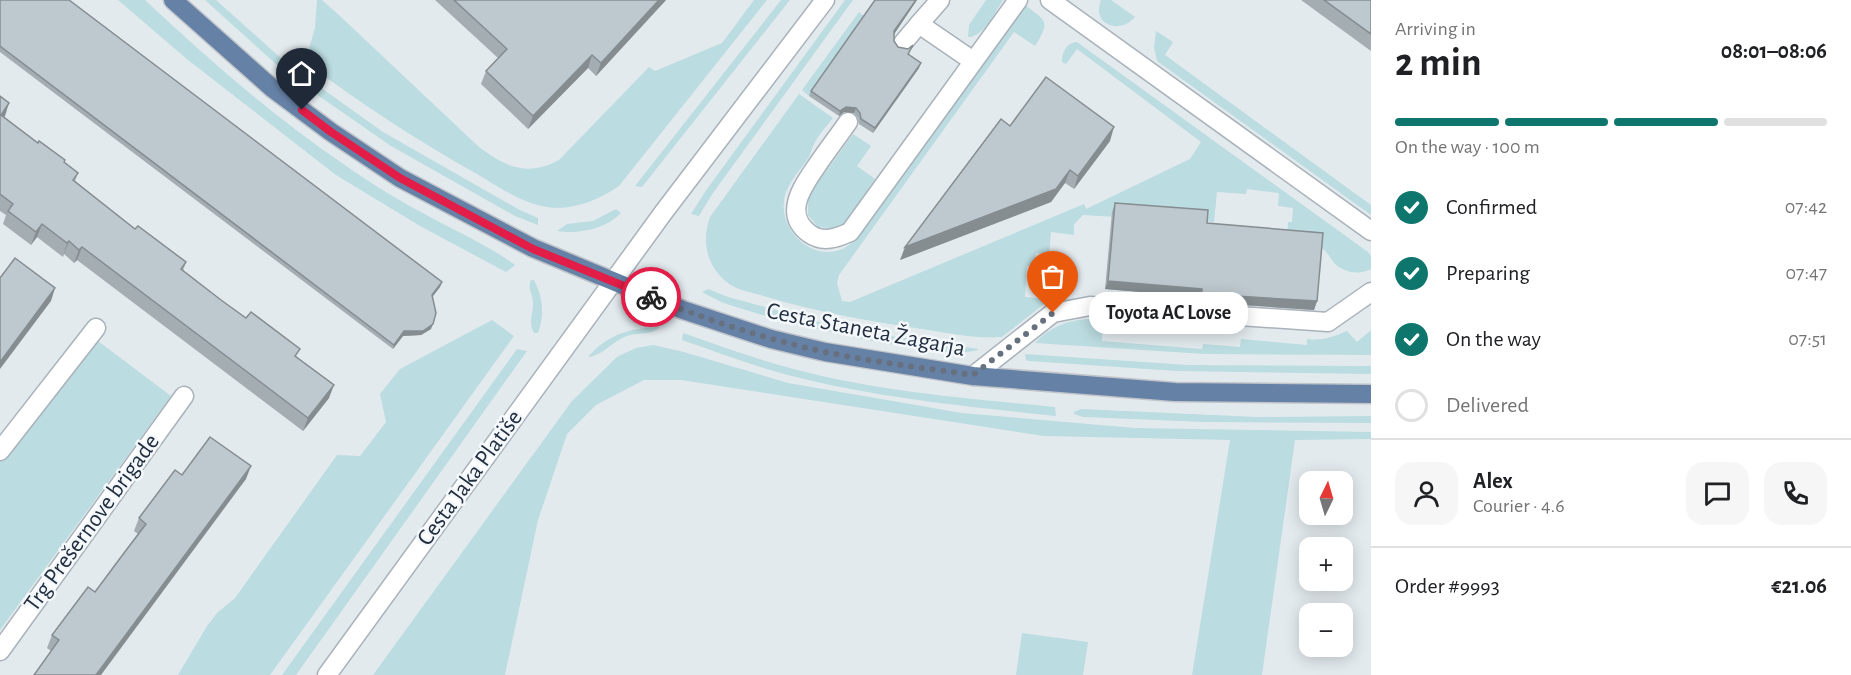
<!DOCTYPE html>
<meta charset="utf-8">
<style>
:root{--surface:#fff;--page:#f6f6f6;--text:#202124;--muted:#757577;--line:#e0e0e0;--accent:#0f766e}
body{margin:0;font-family:"Alegreya Sans",sans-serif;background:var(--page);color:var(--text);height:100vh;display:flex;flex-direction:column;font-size:22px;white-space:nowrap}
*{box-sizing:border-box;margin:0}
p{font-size:20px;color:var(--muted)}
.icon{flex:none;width:33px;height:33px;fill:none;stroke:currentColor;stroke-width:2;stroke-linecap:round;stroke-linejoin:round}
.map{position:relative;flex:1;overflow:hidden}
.drawer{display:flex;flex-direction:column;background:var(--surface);width:480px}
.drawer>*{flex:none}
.needle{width:39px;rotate:5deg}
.tools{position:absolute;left:1299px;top:471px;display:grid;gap:12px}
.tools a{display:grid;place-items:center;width:54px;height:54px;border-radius:12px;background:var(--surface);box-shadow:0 3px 15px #0003;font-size:30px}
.pin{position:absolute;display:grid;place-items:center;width:51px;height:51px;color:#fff;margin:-62px -26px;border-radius:50% 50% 50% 0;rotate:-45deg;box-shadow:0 0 6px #0007}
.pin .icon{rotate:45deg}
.courier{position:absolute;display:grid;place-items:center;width:60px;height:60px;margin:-30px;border:4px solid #e11d48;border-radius:50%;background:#fff;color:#222;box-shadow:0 2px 8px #0007}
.bubble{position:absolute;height:42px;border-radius:18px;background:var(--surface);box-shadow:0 3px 15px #0003;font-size:20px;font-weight:700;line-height:42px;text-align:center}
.head em{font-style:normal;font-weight:700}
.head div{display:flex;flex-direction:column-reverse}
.head{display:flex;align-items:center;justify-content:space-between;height:102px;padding:0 24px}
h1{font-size:39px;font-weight:700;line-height:45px}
.bar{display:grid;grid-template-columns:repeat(4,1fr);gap:9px 6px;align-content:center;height:72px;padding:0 24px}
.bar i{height:8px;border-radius:4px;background:var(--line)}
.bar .active{background:var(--accent)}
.bar p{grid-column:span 4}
.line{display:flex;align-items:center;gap:15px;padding:0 24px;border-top:2px solid var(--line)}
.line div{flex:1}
.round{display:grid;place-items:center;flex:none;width:63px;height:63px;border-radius:18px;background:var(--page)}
ol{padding:0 24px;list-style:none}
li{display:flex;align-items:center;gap:18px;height:66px}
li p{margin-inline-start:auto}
li .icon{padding:6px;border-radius:50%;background:var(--accent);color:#fff;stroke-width:4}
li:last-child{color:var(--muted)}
li i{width:33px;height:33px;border:3px solid var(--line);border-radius:50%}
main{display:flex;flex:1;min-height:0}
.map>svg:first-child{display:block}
.green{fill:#bbdce0}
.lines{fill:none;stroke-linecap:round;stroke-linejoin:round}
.minor-casing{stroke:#a9b2ba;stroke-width:21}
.major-casing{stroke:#c1c5ca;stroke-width:21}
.minor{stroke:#fff;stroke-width:18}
.major{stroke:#6681a6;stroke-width:18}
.wall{fill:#a3adb2}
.shaded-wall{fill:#858d91}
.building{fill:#bec9cf;stroke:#858d91;stroke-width:1.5}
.done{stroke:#66707e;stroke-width:6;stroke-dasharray:0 10.8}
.route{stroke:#e11d48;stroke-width:8}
.labels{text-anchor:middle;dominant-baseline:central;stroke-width:5;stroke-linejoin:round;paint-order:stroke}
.street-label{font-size:24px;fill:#222f41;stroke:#f4f8fa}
</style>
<main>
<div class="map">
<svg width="1371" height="675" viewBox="0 0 1371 675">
<rect width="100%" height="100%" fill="#e3eaee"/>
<g class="green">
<path d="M118,0H145C207,58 271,115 342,163C370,183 401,202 432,218C460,233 489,246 515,265L506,272L420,226L336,175L188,60Z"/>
<polygon points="205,0 216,0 283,60 278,66"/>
<path d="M317,0H322L340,16L479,147C506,167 527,177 559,160L649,67L655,71L722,43L754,0H767L619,186C598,200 573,211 547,207C521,203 499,187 477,174C416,140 362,104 305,62L315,28Z"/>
<polygon points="781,0 790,0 642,187 635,186"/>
<polygon points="845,0 853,0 713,193 699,216 691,214 707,189"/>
<path d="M986,0H1003C995,12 984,37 968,37L969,25Z"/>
<path d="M1101,0H1111L1135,17C1120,35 1091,25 1101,0Z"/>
<path d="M1026,6C1047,21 1050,22 1035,46L1014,32L839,275L837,283L842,301L850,302L1084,204L1086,209L1190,159L1201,142L1077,49L1066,64L1062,62C1062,52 1066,43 1077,42L1368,252L1371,256V269C1360,275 1345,273 1335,264C1331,259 1328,253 1323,249C1313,240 1300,238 1287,236L1288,222H1292L1293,208L1278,206L1279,193L1247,189L1246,194L1217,192L1214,222L1133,215L1132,218L1083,215L1074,224V235L1051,232L1049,254L1036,253L1034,266H1027L1025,297L1045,299L1044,304L1002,337C979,339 952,334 929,330C874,322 820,313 767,297C755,293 738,291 728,283C707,267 701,242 710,217L799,94L833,118C827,126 818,135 814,144C812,148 811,153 809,157C800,171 786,184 784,201C780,230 810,260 840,250C852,246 862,232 870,222Z"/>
<polygon points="859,12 865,17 809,96 802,90"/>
<polygon points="1156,31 1173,42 1165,55 1371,205 1371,215 1157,61 1154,48"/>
<polygon points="297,74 306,77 383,132 518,209 538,218 538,225 515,216 391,146 306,87 297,79"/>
<polygon points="853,134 871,146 857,166 875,179 844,224 837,229 818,227 808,215 808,198 811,192"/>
<path d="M616,209L621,213C604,230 579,234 557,231L567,224L593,221Z"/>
<path d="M531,280H534C543,297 545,315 538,333H534C528,323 533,314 533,304C533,294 527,289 531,280Z"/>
<path d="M708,289L728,297L834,326L890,336L979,349C953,365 754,316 719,301C713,298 708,295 702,292Z"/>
<path d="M1093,319H1103L1102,341L1202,349L1203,344L1240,347L1241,339L1307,345V339C1322,341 1333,337 1347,331L1357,342L1371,330V355L1204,354L1035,343C1050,326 1071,319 1093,319Z"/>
<polygon points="492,320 514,336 270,675 178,675 207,626 217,613 235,598 337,455 360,456 386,422 380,394 400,369"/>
<path d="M660,327C651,336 639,332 627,336C613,341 602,356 588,357C608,334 630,328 660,327Z"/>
<path d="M683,333C715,344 747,356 779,365C869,391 963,398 1055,407L1056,416C963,406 867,397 777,372C745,363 714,351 682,340Z"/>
<polygon points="94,338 171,396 0,630 0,462"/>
<polygon points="653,345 684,352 788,383 962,413 1135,428 1371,432 1371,439 1295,440 1262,675 1192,675 1230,440 1044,436 681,380 644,380 596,405 567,434 538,520 505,675 373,675 572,401 617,357 636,348"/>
<polygon points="517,349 527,351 296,675 282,675"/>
<polygon points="1025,354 1188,365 1371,366 1371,374 1177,371 1029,361 1026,360"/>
<polygon points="1081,409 1257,417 1371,416 1371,423 1205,422 1083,417 1074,414 1074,412"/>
<polygon points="1022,633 1088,642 1083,675 1016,675"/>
</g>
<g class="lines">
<defs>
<g id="minor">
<polyline points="940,0 919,24 973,61"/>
<polyline points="1050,0 1371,231"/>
<polyline points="903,43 919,24"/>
<path d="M848,122C839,135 829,148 820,161C806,182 780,213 810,234C823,243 837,238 850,232L1018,0"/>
<polyline points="973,376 1053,313 1090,306 1328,322 1371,292"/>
<polyline points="0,451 96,328"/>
<polyline points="0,651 184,396"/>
<polyline points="327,675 663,213 825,0"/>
</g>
<polyline id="major" points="173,0 272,88 331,132 400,178 533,248 683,310 771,339 825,352 973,376 1175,392 1371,394"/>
</defs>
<use href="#minor" class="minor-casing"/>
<use href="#major" class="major-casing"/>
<use href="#minor" class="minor"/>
<use href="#major" class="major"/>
</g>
<g class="wall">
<polygon points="0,0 442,282 440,287 432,297 431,329 421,335 403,336 393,349 0,52"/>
<polygon points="435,0 666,0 596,76 588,68 528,129 481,84 486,71 498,58"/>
<polygon points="875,0 917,0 894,33 894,41 898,47 908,49 913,45 909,54 919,68 873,133 859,124 858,118 854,113 844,112 839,116 809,96 811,91"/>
<polygon points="1301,0 1371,0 1371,51"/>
<polygon points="0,96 4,117 78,173 75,181 135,229 186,262 183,271 297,357 329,398 303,431 77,260 74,263 64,254 63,257 37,237 31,245 3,224 6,215 0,211"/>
<polygon points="1010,126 1110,141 1074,189 1065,183 1051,202 900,260"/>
<polygon points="1115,203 1207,223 1317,301 1314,310 1198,302 1199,297 1105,289 1112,212"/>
<polygon points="182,475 246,479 51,651 47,648 52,635 95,592 138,534 134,531 139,518"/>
</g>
<g class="shaded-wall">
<polygon points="659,0 666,0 596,76 601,63"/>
<polygon points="916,0 917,0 893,36 894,31"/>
<polygon points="592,55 588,68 528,129 533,116"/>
<polygon points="921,63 919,68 873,133 875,128"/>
<polygon points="9,103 5,116 0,123 1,115"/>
<polygon points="846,107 856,108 854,113 844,112 839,116 840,111"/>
<polygon points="1114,127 1110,141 1074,189 1078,176"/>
<polygon points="1070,170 1065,183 1051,202 900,260 905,247"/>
<polygon points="42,224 37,237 31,245 36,232"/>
<polygon points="69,241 64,254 63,257 67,243"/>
<polygon points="82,247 77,260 74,263 79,250"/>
<polygon points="1108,281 1202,289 1199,297 1105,289"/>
<polygon points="442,282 440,287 430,300 432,295"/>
<polygon points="55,288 51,301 0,369 0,362"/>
<polygon points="1202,294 1317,301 1314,310 1198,302"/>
<polygon points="433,324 431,329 421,335 403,336 393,349 394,345 404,331"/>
<polygon points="334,385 329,398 303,431 308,418"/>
<polygon points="251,466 246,479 101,675 96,675"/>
</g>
<g class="building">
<polygon points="0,0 69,0 442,282 432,295 436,313 433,324 423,331 404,331 394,345 0,46"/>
<polygon points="454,0 659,0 601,63 592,55 533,116 486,71 507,49"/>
<polygon points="875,0 916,0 894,31 894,41 898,47 908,49 913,45 908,54 921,63 875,128 861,119 860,113 856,108 846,107 840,111 811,91"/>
<polygon points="1324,0 1371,0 1371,34"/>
<polygon points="1046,77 1114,127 1078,176 1070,170 1056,189 905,247 1001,119 1010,126"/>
<polygon points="0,96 9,103 1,115 38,143 39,141 65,160 64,162 78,173 73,180 135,229 138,226 186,262 181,269 221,300 246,318 251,312 300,349 295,356 334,385 308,418 82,247 79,250 69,241 67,243 42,224 36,232 8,211 13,204 0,194"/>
<polygon points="1115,203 1208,210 1207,223 1323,233 1317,301 1202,294 1202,289 1108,281"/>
<polygon points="15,258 55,288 0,362 0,278"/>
<polygon points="210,437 251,466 96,675 34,675 59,640 52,635 88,587 95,592 124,553 146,524 139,518 175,470 182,475"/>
</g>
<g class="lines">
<path class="done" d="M651,297C707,320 765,339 825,352C874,362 924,368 973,375L1053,313"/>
<polyline class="route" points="302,110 331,132 400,178 533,249 651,297"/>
</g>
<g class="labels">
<g class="street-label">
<text transform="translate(866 330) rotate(11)">Cesta Staneta Žagarja</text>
<text transform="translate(470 478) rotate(-54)">Cesta Jaka Platiše</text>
<text transform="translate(92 523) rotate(-54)">Trg Prešernove brigade</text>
</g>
</g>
</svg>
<div class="tools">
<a><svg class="needle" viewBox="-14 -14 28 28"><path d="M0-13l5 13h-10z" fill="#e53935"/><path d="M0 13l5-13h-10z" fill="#757577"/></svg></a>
<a>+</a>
<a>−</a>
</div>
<div class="pin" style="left:1053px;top:313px;background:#ea580c"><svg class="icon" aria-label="bag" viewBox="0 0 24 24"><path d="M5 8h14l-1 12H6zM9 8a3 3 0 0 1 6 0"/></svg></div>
<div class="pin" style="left:302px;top:110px;background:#1f2937"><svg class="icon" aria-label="home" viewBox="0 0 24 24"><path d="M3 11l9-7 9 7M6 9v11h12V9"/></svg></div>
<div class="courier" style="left:651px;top:297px"><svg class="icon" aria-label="bike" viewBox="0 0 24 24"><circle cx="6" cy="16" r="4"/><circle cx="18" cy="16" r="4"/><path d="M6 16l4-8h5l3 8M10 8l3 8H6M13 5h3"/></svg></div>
<div class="bubble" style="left:1089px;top:292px;width:159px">Toyota AC Lovse</div>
</div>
<section class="drawer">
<div class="head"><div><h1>2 min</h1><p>Arriving in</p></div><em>08:01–08:06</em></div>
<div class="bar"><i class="active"></i><i class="active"></i><i class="active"></i><i></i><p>On the way · 100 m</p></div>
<ol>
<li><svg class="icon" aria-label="check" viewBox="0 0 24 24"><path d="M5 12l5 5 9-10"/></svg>Confirmed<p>07:42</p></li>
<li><svg class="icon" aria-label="check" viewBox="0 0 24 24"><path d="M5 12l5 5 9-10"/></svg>Preparing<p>07:47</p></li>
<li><svg class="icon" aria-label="check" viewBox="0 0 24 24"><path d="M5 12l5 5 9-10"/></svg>On the way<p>07:51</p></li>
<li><i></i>Delivered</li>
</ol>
<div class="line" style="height:108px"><a class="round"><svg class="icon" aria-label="person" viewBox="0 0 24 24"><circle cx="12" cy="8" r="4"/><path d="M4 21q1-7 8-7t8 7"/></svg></a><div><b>Alex</b><p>Courier · 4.6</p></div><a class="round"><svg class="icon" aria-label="chat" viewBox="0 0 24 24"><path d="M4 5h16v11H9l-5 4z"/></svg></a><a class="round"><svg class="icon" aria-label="phone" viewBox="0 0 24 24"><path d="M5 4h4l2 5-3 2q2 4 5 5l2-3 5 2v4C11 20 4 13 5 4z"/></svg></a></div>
<div class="line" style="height:78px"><div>Order #9993</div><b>€21.06</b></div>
</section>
</main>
